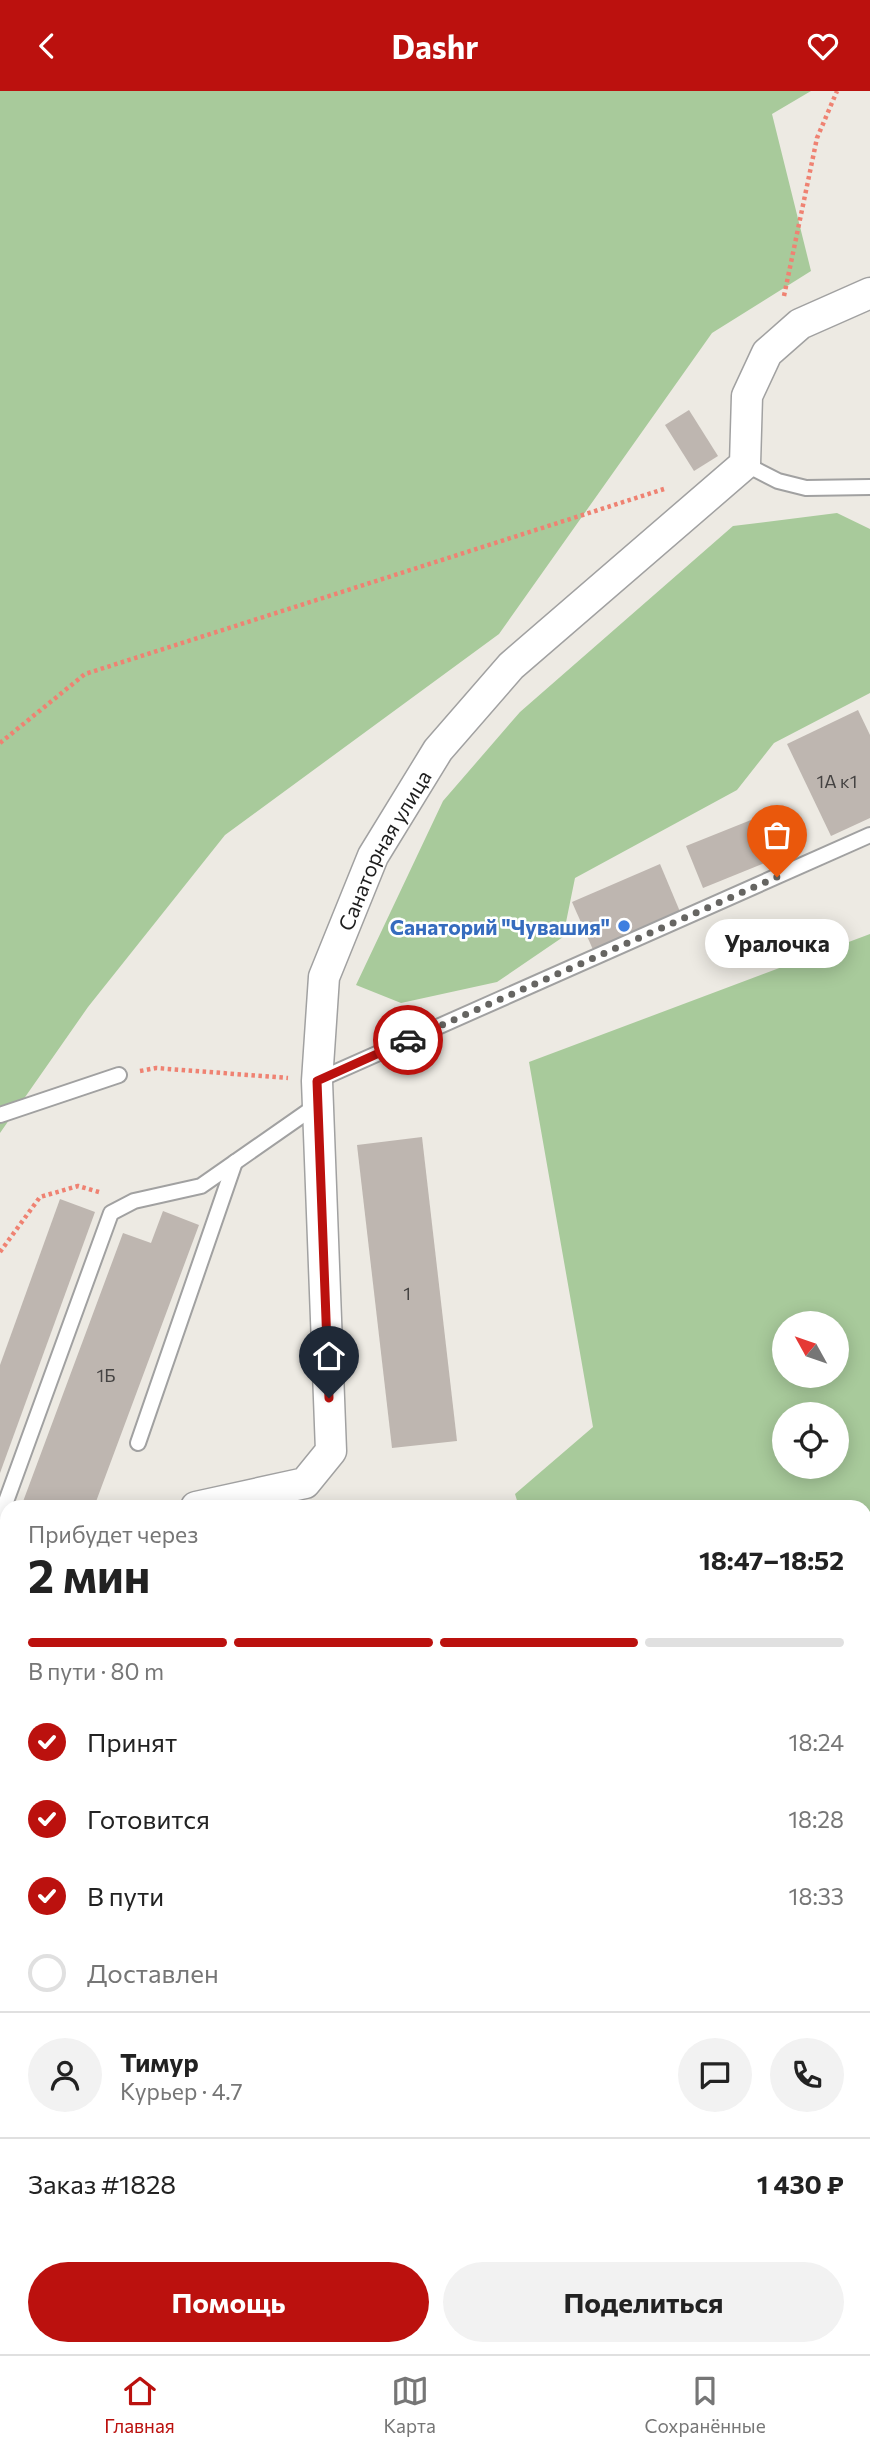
<!DOCTYPE html>
<html lang="ru">
<meta charset="utf-8">
<style>
:root{--surface:#fff;--page:#f2f2f2;--text:#222;--muted:#767676;--line:#e0e0e0;--accent:#bb110e}
body{margin:0;font-family:Commissioner,sans-serif;background:var(--page);color:var(--text);height:100vh;display:flex;flex-direction:column;font-size:26px;white-space:nowrap}
*{box-sizing:border-box;margin:0}
p{font-size:23px;color:var(--muted)}
.icon{flex:none;width:38px;height:38px;fill:none;stroke:currentColor;stroke-width:2;stroke-linecap:round;stroke-linejoin:round}
.map{position:relative;flex:1;overflow:hidden}
.panel{position:absolute;left:0px;top:1409px;width:872px;height:856px;display:flex;flex-direction:column;background:var(--surface);border-radius:21px 21px 0 0;box-shadow:0 4px 18px #0003}
.panel>*{flex:none}
.needle{width:46px;rotate:310deg}
.controls{position:absolute;left:772px;top:1220px;display:grid;gap:14px}
.controls a{display:grid;place-items:center;width:77px;height:77px;border-radius:50%;background:var(--surface);box-shadow:0 4px 18px #0003;font-size:35px}
.pin{position:absolute;display:grid;place-items:center;width:60px;height:60px;color:#fff;margin:-72px -30px;border-radius:50% 50% 50% 0;rotate:-45deg;box-shadow:0 0 7px #0007}
.pin .icon{rotate:45deg}
.courier{position:absolute;display:grid;place-items:center;width:70px;height:70px;margin:-35px;border:5px solid #bb110e;border-radius:50%;background:#fff;color:#222;box-shadow:0 2px 9px #0007}
.bubble{position:absolute;height:49px;border-radius:24px;background:var(--surface);box-shadow:0 4px 18px #0003;font-size:23px;font-weight:700;line-height:49px;text-align:center}
.headline em{font-style:normal;font-weight:700}
.headline div{display:flex;flex-direction:column-reverse}
.headline{display:flex;align-items:center;justify-content:space-between;height:119px;padding:0 28px}
h1{font-size:46px;font-weight:700;line-height:52px}
.bar{display:grid;grid-template-columns:repeat(4,1fr);gap:10px 7px;align-content:center;height:84px;padding:0 28px}
.bar i{height:9px;border-radius:5px;background:var(--line)}
.bar .active{background:var(--accent)}
.bar p{grid-column:span 4}
.line{display:flex;align-items:center;gap:18px;padding:0 28px;border-top:2px solid var(--line)}
.line div{flex:1}
.round{display:grid;place-items:center;flex:none;width:74px;height:74px;border-radius:37px;background:var(--page)}
ol{padding:0 28px;list-style:none}
li{display:flex;align-items:center;gap:21px;height:77px}
li p{margin-inline-start:auto}
li .icon{padding:7px;border-radius:50%;background:var(--accent);color:#fff;stroke-width:4}
li:last-child{color:var(--muted)}
li i{width:38px;height:38px;border:4px solid var(--line);border-radius:50%}
.action{display:flex;gap:14px;margin-top:auto;padding:14px 28px}
.action a{flex:1;height:80px;border-radius:42px;background:var(--accent);color:#fff;font-size:28px;font-weight:700;line-height:80px;text-align:center}
.action a+a{background:var(--page);color:var(--text)}
header{display:flex;justify-content:space-between;align-items:center;height:91px;padding:0 28px;background:var(--accent);color:#fff;font-size:32px;font-weight:700}
.dock{display:flex;justify-content:space-around;align-items:center;height:98px;border-top:2px solid var(--line);background:var(--surface);font-size:19px;color:var(--muted)}
.dock a{display:grid;justify-items:center;gap:4px}
.dock .active{color:var(--accent)}
.map>svg:first-child{display:block}
.forest{fill:#a8ca9b;fill-rule:evenodd}
.building{fill:#beb6b0}
.lines{fill:none;stroke-linecap:round;stroke-linejoin:round}
.lane-casing{stroke:#a1a1a1;stroke-width:18}
.street-casing{stroke:#a1a1a1;stroke-width:33}
.path{stroke:#ef8272;stroke-width:4.5;stroke-dasharray:3.5 3.5;stroke-linecap:butt}
.lane{stroke:#fff;stroke-width:14}
.street{stroke:#fff;stroke-width:30}
.done{stroke:#666562;stroke-width:7;stroke-dasharray:0 12.6}
.route{stroke:#bb110e;stroke-width:9}
.shop-dot{fill:#3f7fe0;stroke:#fff;stroke-width:2.5}
.labels{text-anchor:middle;dominant-baseline:central;stroke-width:5;stroke-linejoin:round;paint-order:stroke}
.number-label{font-size:18px;fill:#454342}
.street-label{font-size:21px;fill:#1d1d1d;stroke:#fff}
.shop-label{font-size:21px;font-weight:bold;fill:#366cbe;stroke:#fff;text-anchor:end}
</style>
<header><svg class="icon" aria-label="back" viewBox="0 0 24 24"><path d="M15 5l-7 7 7 7"/></svg>Dashr<svg class="icon" aria-label="heart" viewBox="0 0 24 24"><path d="M12 20l-8-8c-3-5 5-10 8-4 3-6 11-1 8 4z"/></svg></header>
<div class="map">
<svg width="870" height="2263" viewBox="0 0 870 2263">
<rect width="100%" height="100%" fill="#edeae3"/>
<g class="forest">
<polygon points="0,0 811,0 772,23 811,180 712,242 499,543 225,744 88,916 0,1042"/>
<polygon points="837,422 870,438 870,602 774,652 737,699 575,787 563,846 497,891 401,912 356,894 443,710 520,621 733,435"/>
<path d="M870,843V2263H0V1796L7,1795V2258H864V1416H519L515,1403L593,1336L529,971ZM836,1232V1284H784V1232ZM836,1323V1376H784V1323Z"/>
</g>
<g class="building">
<polygon points="689,319 718,365 694,380 665,334"/>
<polygon points="858,619 870,644 870,727 831,745 787,653"/>
<polygon points="751,729 767,771 703,797 686,755"/>
<polygon points="660,773 681,823 594,861 572,811"/>
<polygon points="422,1046 457,1350 392,1357 357,1054"/>
<polygon points="60,1108 95,1121 0,1382 0,1274"/>
<polygon points="163,1120 199,1134 94,1416 21,1416 123,1142 151,1152"/>
<polygon points="7,1454 7,1518 0,1515 0,1472"/>
<polygon points="7,1676 7,1751 0,1752 0,1677"/>
</g>
<g class="lines">
<defs>
<g id="lane">
<polyline points="745,373 778,390 806,397 870,396"/>
<polyline points="318,989 870,744"/>
<polyline points="0,1024 119,984"/>
<polyline points="138,1352 235,1071"/>
<polyline points="0,1427 111,1122 134,1110 201,1095 317,1014"/>
<polyline points="0,1636 7,1635"/>
</g>
<g id="street">
<path id="s1" d="M196,1416L305,1392L331,1360L317,990L324,886L373,765L438,659L511,575L745,373L747,305L767,262L800,233L870,202"/>
</g>
</defs>
<use href="#lane" class="lane-casing"/>
<use href="#street" class="street-casing"/>
<g class="path">
<polyline points="784,205 817,47 837,0"/>
<polyline points="0,652 85,583 664,398"/>
<polyline points="140,980 156,977 288,987"/>
<polyline points="0,1161 40,1106 78,1095 99,1101"/>
<polyline points="864,1596 870,1599"/>
<polyline points="0,2116 7,2134"/>
<polyline points="864,2215 870,2226"/>
<polyline points="864,2253 870,2252"/>
<polyline points="46,2258 47,2263"/>
<polyline points="810,2263 841,2258"/>
</g>
<use href="#lane" class="lane"/>
<use href="#street" class="street"/>
</g>
<g class="lines">
<polyline class="done" points="408,949 777,786"/>
<polyline class="route" points="329,1307 317,990 408,949"/>
</g>
<circle class="shop-dot" cx="624" cy="835" r="7"/>
<g class="labels">
<g class="number-label">
<text x="837" y="690">1А к1</text>
<text x="407" y="1202">1</text>
<text x="106" y="1284">1Б</text>
</g>
<g class="street-label">
<text stroke="none"><textPath href="#s1" startOffset="768">Санаторная улица</textPath></text>
</g>
<g class="shop-label">
<text x="610" y="835">Санаторий "Чувашия"</text>
</g>
</g>
</svg>
<div class="controls">
<a><svg class="needle" viewBox="-14 -14 28 28"><path d="M0-13l5 13h-10z" fill="#e53935"/><path d="M0 13l5-13h-10z" fill="#767676"/></svg></a>
<a><svg class="icon" aria-label="locate" viewBox="0 0 24 24"><circle cx="12" cy="12" r="6"/><path d="M12 2v4M12 18v4M2 12h4M18 12h4"/></svg></a>
</div>
<div class="pin" style="left:777px;top:786px;background:#ea580c"><svg class="icon" aria-label="bag" viewBox="0 0 24 24"><path d="M5 8h14l-1 12H6zM9 8a3 3 0 0 1 6 0"/></svg></div>
<div class="pin" style="left:329px;top:1307px;background:#1f2937"><svg class="icon" aria-label="home" viewBox="0 0 24 24"><path d="M3 11l9-7 9 7M6 9v11h12V9"/></svg></div>
<div class="courier" style="left:408px;top:949px"><svg class="icon" aria-label="car" viewBox="0 0 24 24"><path d="M5 17H2v-5l4-1 3-4h7l3 4 3 1v5h-3M9 17h6M6 11h13"/><circle cx="7" cy="17" r="2"/><circle cx="17" cy="17" r="2"/></svg></div>
<div class="bubble" style="left:705px;top:828px;width:144px">Уралочка</div>
<section class="panel">
<div class="headline"><div><h1>2 мин</h1><p>Прибудет через</p></div><em>18:47–18:52</em></div>
<div class="bar"><i class="active"></i><i class="active"></i><i class="active"></i><i></i><p>В пути · 80 m</p></div>
<ol>
<li><svg class="icon" aria-label="check" viewBox="0 0 24 24"><path d="M5 12l5 5 9-10"/></svg>Принят<p>18:24</p></li>
<li><svg class="icon" aria-label="check" viewBox="0 0 24 24"><path d="M5 12l5 5 9-10"/></svg>Готовится<p>18:28</p></li>
<li><svg class="icon" aria-label="check" viewBox="0 0 24 24"><path d="M5 12l5 5 9-10"/></svg>В пути<p>18:33</p></li>
<li><i></i>Доставлен</li>
</ol>
<div class="line" style="height:126px"><a class="round"><svg class="icon" aria-label="person" viewBox="0 0 24 24"><circle cx="12" cy="8" r="4"/><path d="M4 21q1-7 8-7t8 7"/></svg></a><div><b>Тимур</b><p>Курьер · 4.7</p></div><a class="round"><svg class="icon" aria-label="chat" viewBox="0 0 24 24"><path d="M4 5h16v11H9l-5 4z"/></svg></a><a class="round"><svg class="icon" aria-label="phone" viewBox="0 0 24 24"><path d="M5 4h4l2 5-3 2q2 4 5 5l2-3 5 2v4C11 20 4 13 5 4z"/></svg></a></div>
<div class="line" style="height:91px"><div>Заказ #1828</div><b>1 430 ₽</b></div>
<div class="action"><a>Помощь</a><a>Поделиться</a></div>
</section>
</div>
<nav class="dock">
<a class="active"><svg class="icon" aria-label="home" viewBox="0 0 24 24"><path d="M3 11l9-7 9 7M6 9v11h12V9"/></svg>Главная</a>
<a><svg class="icon" aria-label="map" viewBox="0 0 24 24"><path d="M3 6l6-2 6 2 6-2v14l-6 2-6-2-6 2zM9 4v14M15 6v14"/></svg>Карта</a>
<a><svg class="icon" aria-label="saved" viewBox="0 0 24 24"><path d="M7 4h10v16l-5-4-5 4z"/></svg>Сохранённые</a>
</nav>
